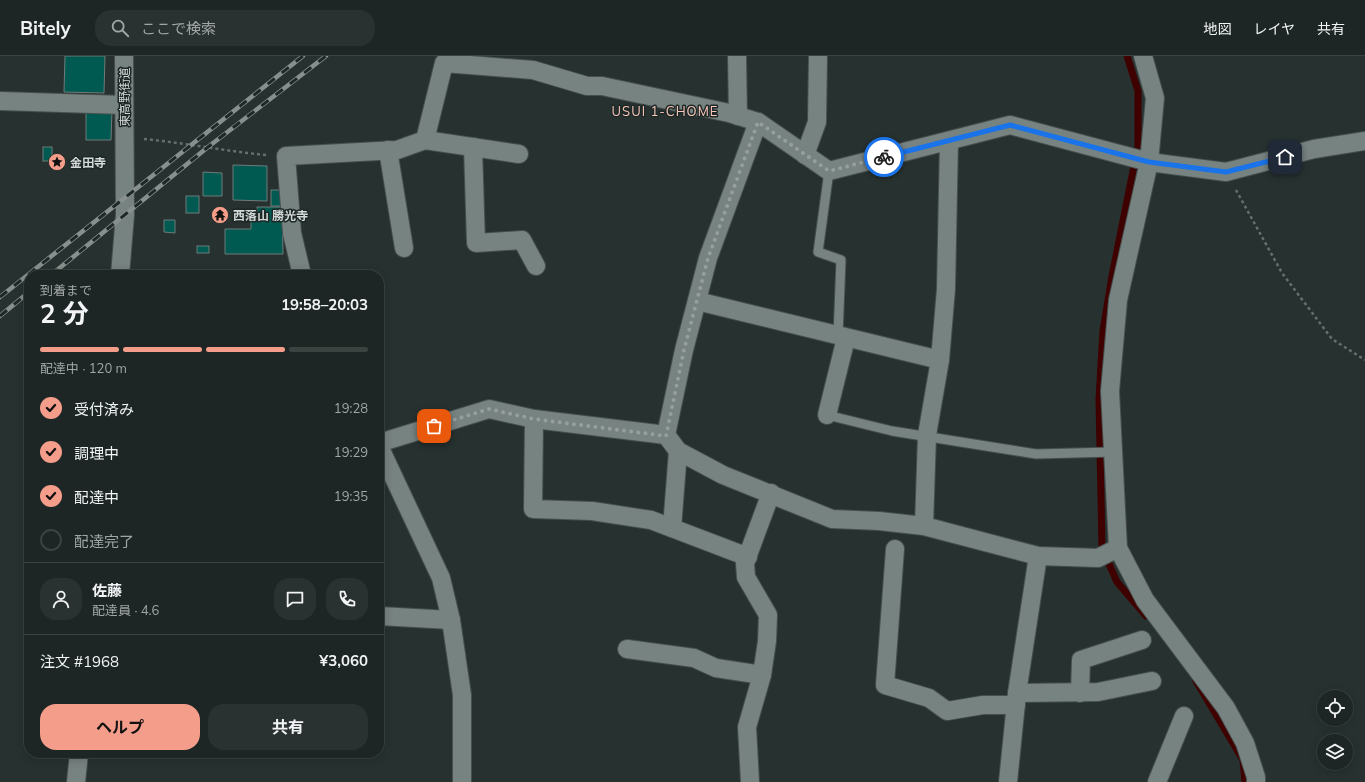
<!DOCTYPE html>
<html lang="ja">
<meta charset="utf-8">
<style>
:root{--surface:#1d2624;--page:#2a3231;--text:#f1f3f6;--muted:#a0a5a6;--line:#3b4341;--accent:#f49d8a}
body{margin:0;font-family:Mulish,"Noto Sans JP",sans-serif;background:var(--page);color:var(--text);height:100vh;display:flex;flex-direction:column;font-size:15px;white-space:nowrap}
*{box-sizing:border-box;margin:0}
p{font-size:13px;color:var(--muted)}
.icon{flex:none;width:22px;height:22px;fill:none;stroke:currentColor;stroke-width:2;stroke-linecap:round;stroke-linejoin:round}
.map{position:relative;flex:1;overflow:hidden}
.details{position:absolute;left:24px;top:214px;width:360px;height:488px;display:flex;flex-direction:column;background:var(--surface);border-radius:16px;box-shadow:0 2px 10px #0003,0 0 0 1px var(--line)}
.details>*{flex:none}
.buttons{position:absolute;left:1317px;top:634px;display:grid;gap:8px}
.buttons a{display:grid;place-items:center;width:36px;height:36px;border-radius:50%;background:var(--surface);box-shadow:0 2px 10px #0003,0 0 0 1px var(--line);font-size:20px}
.pin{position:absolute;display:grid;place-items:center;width:34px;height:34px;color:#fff;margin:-17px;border-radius:8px;box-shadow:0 2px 6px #0006}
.courier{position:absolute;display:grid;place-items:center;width:40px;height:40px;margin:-20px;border:3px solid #1a73e8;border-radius:50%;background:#fff;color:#222;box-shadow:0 1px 5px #0007}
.summary em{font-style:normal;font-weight:700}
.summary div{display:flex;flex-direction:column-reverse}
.summary{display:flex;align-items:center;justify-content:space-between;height:68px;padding:0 16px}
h1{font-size:26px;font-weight:700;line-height:30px}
.bar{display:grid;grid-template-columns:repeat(4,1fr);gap:6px 4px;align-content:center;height:48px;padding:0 16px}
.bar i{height:5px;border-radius:3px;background:var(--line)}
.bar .current{background:var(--accent)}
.bar p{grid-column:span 4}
.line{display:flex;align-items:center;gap:10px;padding:0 16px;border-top:1px solid var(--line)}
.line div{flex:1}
.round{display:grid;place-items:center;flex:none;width:42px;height:42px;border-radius:16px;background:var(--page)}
ol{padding:0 16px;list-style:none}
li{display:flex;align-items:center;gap:12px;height:44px}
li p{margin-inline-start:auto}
li .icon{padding:4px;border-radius:50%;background:var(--accent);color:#111;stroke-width:4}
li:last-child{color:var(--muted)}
li i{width:22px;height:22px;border:2px solid var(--line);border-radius:50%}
.action{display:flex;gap:8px;margin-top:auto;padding:8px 16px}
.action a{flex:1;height:46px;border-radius:16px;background:var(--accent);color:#111;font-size:16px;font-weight:700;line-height:46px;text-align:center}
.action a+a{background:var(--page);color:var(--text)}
header{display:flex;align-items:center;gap:24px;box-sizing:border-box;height:56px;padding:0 20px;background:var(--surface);border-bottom:1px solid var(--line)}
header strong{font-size:19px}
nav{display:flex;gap:22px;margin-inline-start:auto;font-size:14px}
.search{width:280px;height:36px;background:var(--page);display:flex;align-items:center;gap:10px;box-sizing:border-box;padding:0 14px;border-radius:16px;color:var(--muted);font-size:15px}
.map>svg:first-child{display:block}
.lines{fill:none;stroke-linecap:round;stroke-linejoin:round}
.stream{stroke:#3e0100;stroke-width:7}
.building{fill:#015a52;stroke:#6f7b79}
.lane-casing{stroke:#474f4e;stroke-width:11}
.street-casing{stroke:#474f4e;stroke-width:20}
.path{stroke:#656f6d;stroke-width:2.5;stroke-dasharray:3 3;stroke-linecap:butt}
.lane{stroke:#778381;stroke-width:9}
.street{stroke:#778381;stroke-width:18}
.rail-casing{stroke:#88908e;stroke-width:4.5}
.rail{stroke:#1e2826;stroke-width:3;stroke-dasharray:9;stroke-linecap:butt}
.done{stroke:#979f9d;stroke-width:4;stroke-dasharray:0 7.2}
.route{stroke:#1a73e8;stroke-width:5}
.labels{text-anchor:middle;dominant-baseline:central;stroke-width:3;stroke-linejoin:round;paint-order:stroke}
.street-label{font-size:12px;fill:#d3d9d8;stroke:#1e2826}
.poi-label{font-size:12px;font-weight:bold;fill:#d3d9d8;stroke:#1e2826;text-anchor:start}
.neighbourhood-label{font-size:13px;letter-spacing:1px;fill:#f8c6ba;stroke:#1e2826}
</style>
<header>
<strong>Bitely</strong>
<div class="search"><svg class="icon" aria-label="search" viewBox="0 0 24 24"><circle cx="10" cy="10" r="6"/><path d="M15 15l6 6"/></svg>ここで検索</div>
<nav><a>地図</a><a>レイヤ</a><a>共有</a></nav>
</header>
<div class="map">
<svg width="1365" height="726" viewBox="0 0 1365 726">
<rect width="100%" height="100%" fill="#273230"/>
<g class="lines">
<g class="stream">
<polyline points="1127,0 1138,35 1138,90 1112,220 1103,275 1099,343 1102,492 1117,526 1146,560"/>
<polyline points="1196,625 1243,704 1245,726"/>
</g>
</g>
<g class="building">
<polygon points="65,0 105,0 104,37 64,36"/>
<polygon points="86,52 112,53 111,84 86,84"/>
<rect x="43" y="91" width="9" height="14"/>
<polygon points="233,109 267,110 267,145 233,144"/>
<polygon points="203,116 222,117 222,140 203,140"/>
<rect x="271" y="134" width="11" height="16"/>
<rect x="186" y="140" width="13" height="17"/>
<polygon points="257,151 282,151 283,198 225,198 225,173 251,173 251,162 257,162"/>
<polygon points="164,164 175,164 175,177 164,176"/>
<rect x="197" y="190" width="12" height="7"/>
</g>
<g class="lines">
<defs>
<g id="lane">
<polyline points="829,115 818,196 841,204 838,280"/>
<polyline points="827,359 892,375 1036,398 1113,396"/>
</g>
<g id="street">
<polyline points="737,0 738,60"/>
<polyline points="1143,0 1155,42 1149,106 1118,244 1110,335 1118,492 1145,544 1226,652 1245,687 1256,721 1256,726"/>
<polyline points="0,45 124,49"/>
<polyline points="425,84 444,7 533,14 587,30 602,30 729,57 758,66"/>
<polyline points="473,91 476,187 522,184 536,210"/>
<polyline points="388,94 404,192"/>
<polyline points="805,99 817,66 818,0"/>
<polyline points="120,219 125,159 124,0"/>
<polyline points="302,219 292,177 286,100 397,94 425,84 519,98"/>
<polyline points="697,245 940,304"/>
<polyline points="827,359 846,282"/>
<polyline points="534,363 533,453 592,455 651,464 748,501"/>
<polyline points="666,379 678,395 723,419 832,463 879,465 924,470 1038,500 1098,502 1118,492"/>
<polyline points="379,387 489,353 534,363 666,379 684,294 708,202 758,66 829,115 1010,69 1149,106 1226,116 1314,93 1365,85"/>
<polyline points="379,390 441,522 451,564 462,639 462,726"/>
<polyline points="924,470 927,379 940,304 946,233 949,85"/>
<polyline points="672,472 678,395"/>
<polyline points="895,493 885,629 929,642 947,655 983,649 1016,649"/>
<polyline points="379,560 451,564"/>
<polyline points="627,593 694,602 716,612 762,619"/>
<polyline points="1017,637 1098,636 1152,625"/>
<polyline points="1080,637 1081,604 1142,584"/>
<polyline points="76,726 79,697"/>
<polyline points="750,726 747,671 762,619 767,585 768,559 746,521 745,507 771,437"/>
<polyline points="1008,726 1017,637 1038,500"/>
<polyline points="1157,726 1184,660"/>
</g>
</defs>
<use href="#lane" class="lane-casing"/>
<use href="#street" class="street-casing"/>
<g class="path">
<path d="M144,83C185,87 225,95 266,99"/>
<polyline points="1236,134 1282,217 1332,283 1365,304"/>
</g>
<use href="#lane" class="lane"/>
<use href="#street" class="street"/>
<defs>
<g id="rail">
<polyline points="51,219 208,91 326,0"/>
<polyline points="0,241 303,0"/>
<polyline points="0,260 29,236"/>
</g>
</defs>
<use href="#rail" class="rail-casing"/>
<use href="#rail" class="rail"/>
</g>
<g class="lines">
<polyline class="done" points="434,370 489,353 534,363 666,380 684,294 708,202 758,66 829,115 884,101"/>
<polyline class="route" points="884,101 1010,69 1149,106 1226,116 1285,101"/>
</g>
<defs>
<symbol id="sight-disc" viewBox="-11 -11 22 22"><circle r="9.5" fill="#f49d8a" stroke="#1e2826"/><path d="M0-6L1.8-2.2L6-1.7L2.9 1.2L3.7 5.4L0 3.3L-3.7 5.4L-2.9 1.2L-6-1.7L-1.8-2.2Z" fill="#111"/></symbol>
<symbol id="temple-disc" viewBox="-11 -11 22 22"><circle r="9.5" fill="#f49d8a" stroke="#1e2826"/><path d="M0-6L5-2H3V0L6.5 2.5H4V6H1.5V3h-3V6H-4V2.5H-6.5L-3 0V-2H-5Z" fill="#111"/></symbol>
</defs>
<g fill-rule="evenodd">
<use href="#sight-disc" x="47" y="96" width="20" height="20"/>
<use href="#temple-disc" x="210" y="149" width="20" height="20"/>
</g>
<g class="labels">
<g class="street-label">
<text transform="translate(124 41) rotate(-90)">東高野街道</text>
</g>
<g class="poi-label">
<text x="70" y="106">金田寺</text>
<text x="233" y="159">西落山 勝光寺</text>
</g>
<g class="neighbourhood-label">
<text x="665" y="55">USUI 1-CHOME</text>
</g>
</g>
</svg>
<div class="buttons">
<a><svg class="icon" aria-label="locate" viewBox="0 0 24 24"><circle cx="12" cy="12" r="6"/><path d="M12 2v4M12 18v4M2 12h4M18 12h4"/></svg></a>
<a><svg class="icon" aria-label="layers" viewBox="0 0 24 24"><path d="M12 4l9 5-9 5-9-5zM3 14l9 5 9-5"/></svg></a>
</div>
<div class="pin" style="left:434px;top:370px;background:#ea580c"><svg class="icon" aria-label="bag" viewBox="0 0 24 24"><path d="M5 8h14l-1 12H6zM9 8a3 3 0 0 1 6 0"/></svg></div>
<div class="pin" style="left:1285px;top:101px;background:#1f2937"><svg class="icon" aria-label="home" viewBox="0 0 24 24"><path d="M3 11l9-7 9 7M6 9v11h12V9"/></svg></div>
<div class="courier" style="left:884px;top:101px"><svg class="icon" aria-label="bike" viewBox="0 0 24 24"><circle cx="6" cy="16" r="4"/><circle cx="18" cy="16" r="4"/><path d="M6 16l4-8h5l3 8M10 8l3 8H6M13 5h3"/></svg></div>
<section class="details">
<div class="summary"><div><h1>2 分</h1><p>到着まで</p></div><em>19:58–20:03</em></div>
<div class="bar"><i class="current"></i><i class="current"></i><i class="current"></i><i></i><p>配達中 · 120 m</p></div>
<ol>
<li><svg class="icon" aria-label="check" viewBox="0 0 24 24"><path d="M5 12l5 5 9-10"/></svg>受付済み<p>19:28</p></li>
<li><svg class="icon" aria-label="check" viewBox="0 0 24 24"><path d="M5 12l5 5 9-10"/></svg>調理中<p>19:29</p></li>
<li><svg class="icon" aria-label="check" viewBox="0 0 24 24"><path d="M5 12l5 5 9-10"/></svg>配達中<p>19:35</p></li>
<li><i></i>配達完了</li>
</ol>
<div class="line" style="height:72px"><a class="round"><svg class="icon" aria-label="person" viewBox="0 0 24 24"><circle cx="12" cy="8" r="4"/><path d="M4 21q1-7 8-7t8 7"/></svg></a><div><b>佐藤</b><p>配達員 · 4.6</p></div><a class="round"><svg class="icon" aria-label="chat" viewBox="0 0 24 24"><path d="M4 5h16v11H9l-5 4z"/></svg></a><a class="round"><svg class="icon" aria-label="phone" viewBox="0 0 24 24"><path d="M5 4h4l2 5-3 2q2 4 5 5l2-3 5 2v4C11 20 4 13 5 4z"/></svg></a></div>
<div class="line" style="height:52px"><div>注文 #1968</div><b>¥3,060</b></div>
<div class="action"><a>ヘルプ</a><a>共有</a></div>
</section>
</div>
